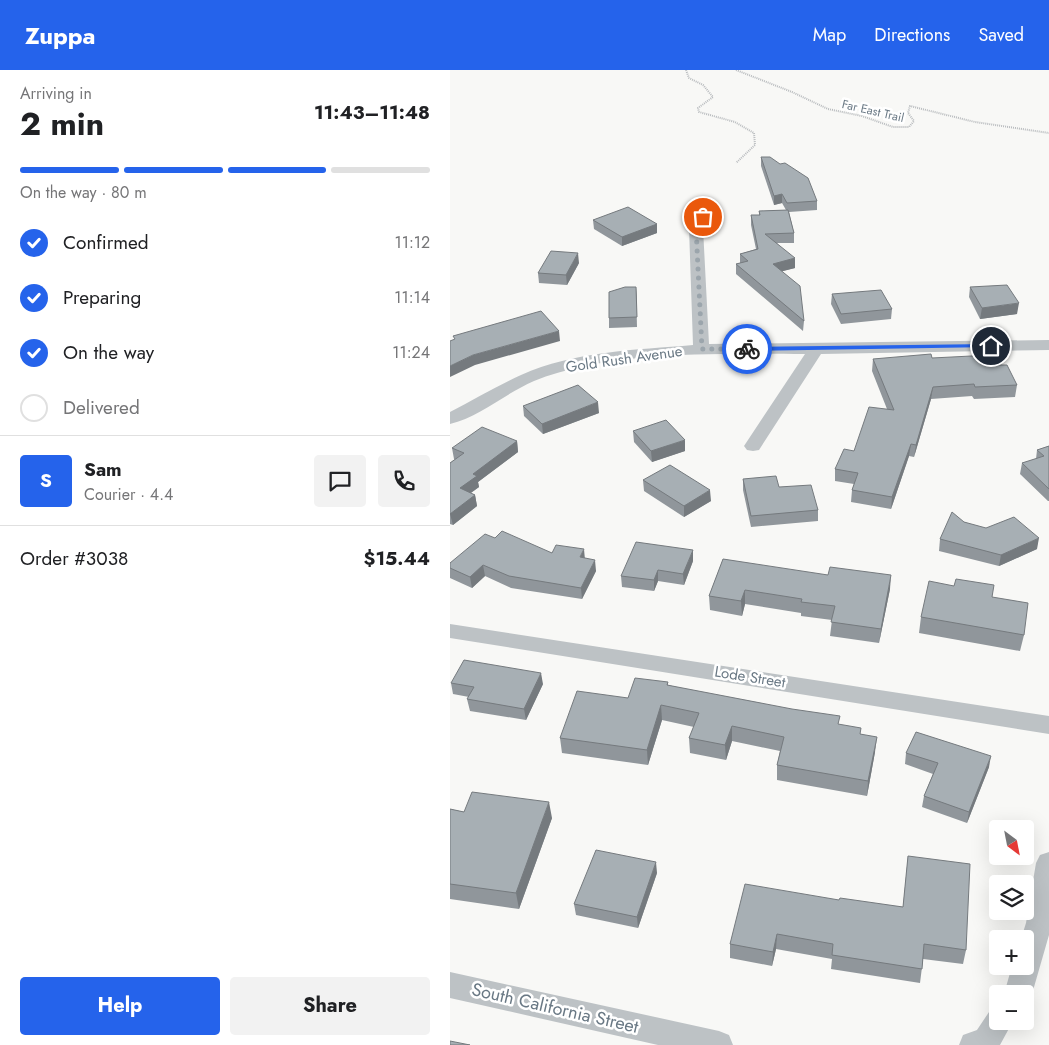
<!DOCTYPE html>
<meta charset="utf-8">
<style>
:root{--surface:#fff;--page:#f2f2f2;--text:#202124;--muted:#757577;--line:#e0e0e0;--accent:#2563eb}
body{margin:0;font-family:Jost,sans-serif;background:var(--page);color:var(--text);height:100vh;display:flex;flex-direction:column;font-size:19px;white-space:nowrap}
*{box-sizing:border-box;margin:0}
p{font-size:16px;color:var(--muted)}
.icon{flex:none;width:28px;height:28px;fill:none;stroke:currentColor;stroke-width:2;stroke-linecap:round;stroke-linejoin:round}
.map{position:relative;flex:1;overflow:hidden}
.panel{display:flex;flex-direction:column;background:var(--surface);width:450px}
.panel>*{flex:none}
.needle{width:32px;rotate:148deg}
.buttons{position:absolute;left:539px;top:750px;display:grid;gap:10px}
.buttons a{display:grid;place-items:center;width:45px;height:45px;border-radius:5px;background:var(--surface);box-shadow:0 5px 20px #0002;font-size:25px}
.pin{position:absolute;display:grid;place-items:center;width:42px;height:42px;color:#fff;margin:-21px;border:2px solid #fff;border-radius:50%;box-shadow:0 1px 5px #0007}
.courier{position:absolute;display:grid;place-items:center;width:50px;height:50px;margin:-25px;border:4px solid #2563eb;border-radius:50%;background:#fff;color:#222;box-shadow:0 1px 6px #0007}
.head em{font-style:normal;font-weight:700}
.head div{display:flex;flex-direction:column-reverse}
.head{display:flex;align-items:center;justify-content:space-between;height:85px;padding:0 20px}
h1{font-size:32px;font-weight:700;line-height:38px}
.bar{display:grid;grid-template-columns:repeat(4,1fr);gap:8px 5px;align-content:center;height:60px;padding:0 20px}
.bar i{height:6px;border-radius:4px;background:var(--line)}
.bar .current{background:var(--accent)}
.bar p{grid-column:span 4}
.line{display:flex;align-items:center;gap:12px;padding:0 20px;border-top:1px solid var(--line)}
.line div{flex:1}
.round{display:grid;place-items:center;flex:none;width:52px;height:52px;border-radius:5px;background:var(--page)}
ol{padding:0 20px;list-style:none}
li{display:flex;align-items:center;gap:15px;height:55px}
li p{margin-inline-start:auto}
li .icon{padding:5px;border-radius:50%;background:var(--accent);color:#fff;stroke-width:4}
li:last-child{color:var(--muted)}
li i{width:28px;height:28px;border:2px solid var(--line);border-radius:50%}
.button{display:flex;gap:10px;margin-top:auto;padding:10px 20px}
.button a{flex:1;height:58px;border-radius:5px;background:var(--accent);color:#fff;font-size:20px;font-weight:700;line-height:58px;text-align:center}
.button a+a{background:var(--page);color:var(--text)}
header{display:flex;align-items:center;gap:30px;box-sizing:border-box;height:70px;padding:0 25px;background:var(--accent);color:#fff}
header strong{font-size:24px}
nav{display:flex;gap:28px;margin-inline-start:auto;font-size:18px}
main{display:flex;flex:1;min-height:0}
.map>svg:first-child{display:block}
.lines{fill:none;stroke-linecap:round;stroke-linejoin:round}
.path{stroke:#b8bbbe;stroke-width:2;stroke-dasharray:1 1;stroke-linecap:butt}
.street{fill:#bdc2c5;fill-rule:evenodd}
.wall{fill:#90969b}
.shaded-wall{fill:#757a7e}
.building{fill:#a7afb4;stroke:#757a7e}
.route{fill:#2563eb}
.done{stroke:#9ba5ac;stroke-width:5;stroke-dasharray:0 9}
.labels{text-anchor:middle;dominant-baseline:central;stroke-width:5;stroke-linejoin:round;paint-order:stroke}
.far-street-label{font-size:12px;fill:#697884;stroke:#fff}
.street-label{font-size:15px;fill:#697884;stroke:#fff}
.near-street-label{font-size:18px;fill:#697884;stroke:#fff}
</style>
<header>
<strong>Zuppa</strong>
<nav><a>Map</a><a>Directions</a><a>Saved</a></nav>
</header>
<main>
<section class="panel">
<div class="head"><div><h1>2 min</h1><p>Arriving in</p></div><em>11:43–11:48</em></div>
<div class="bar"><i class="current"></i><i class="current"></i><i class="current"></i><i></i><p>On the way · 80 m</p></div>
<ol>
<li><svg class="icon" aria-label="check" viewBox="0 0 24 24"><path d="M5 12l5 5 9-10"/></svg>Confirmed<p>11:12</p></li>
<li><svg class="icon" aria-label="check" viewBox="0 0 24 24"><path d="M5 12l5 5 9-10"/></svg>Preparing<p>11:14</p></li>
<li><svg class="icon" aria-label="check" viewBox="0 0 24 24"><path d="M5 12l5 5 9-10"/></svg>On the way<p>11:24</p></li>
<li><i></i>Delivered</li>
</ol>
<div class="line" style="height:90px"><b class="round" style="background:var(--accent);color:#fff">S</b><div><b>Sam</b><p>Courier · 4.4</p></div><a class="round"><svg class="icon" aria-label="chat" viewBox="0 0 24 24"><path d="M4 5h16v11H9l-5 4z"/></svg></a><a class="round"><svg class="icon" aria-label="phone" viewBox="0 0 24 24"><path d="M5 4h4l2 5-3 2q2 4 5 5l2-3 5 2v4C11 20 4 13 5 4z"/></svg></a></div>
<div class="line" style="height:65px"><div>Order #3038</div><b>$15.44</b></div>
<div class="button"><a>Help</a><a>Share</a></div>
</section>
<div class="map">
<svg width="599" height="975" viewBox="0 0 599 975">
<rect width="100%" height="100%" fill="#f8f8f6"/>
<g class="lines">
<g class="path">
<polyline points="236,0 239,8 253,15 263,27 248,38 249,42 285,52 304,63 305,75 286,93"/>
<polyline points="286,0 342,22 378,39 412,46 443,57 459,57 464,51 458,43 460,36 525,52 599,63"/>
</g>
<g class="street">
<path d="M261,131L268,135L253,158L259,274L599,270V280L371,284L309,380L303,381L297,380L294,376L355,284C271,284 162,280 84,311C56,323 29,347 0,354V342C23,330 47,316 71,305C124,281 186,280 243,275L239,158L256,132Z"/>
<polygon points="0,554 599,646 599,664 0,568"/>
<polygon points="599,782 599,865 582,924 578,933 575,934 575,924 554,924 562,896 575,896 575,869 571,869 576,853 586,793 590,785"/>
<polygon points="0,902 269,961 279,965 283,975 208,975 0,928"/>
<polygon points="548,938 548,951 563,951 550,975 509,975 513,965 527,960 539,942"/>
</g>
</g>
<g class="wall">
<polygon points="311,87 367,131 367,140 339,142 344,163 344,173 327,173 345,198 332,201 354,251 353,261 286,204 286,194 290,193 290,184 306,179 301,155 301,145 309,145 309,141 336,140 332,133 324,135 311,96"/>
<polygon points="143,150 207,154 207,163 172,176 144,159"/>
<polygon points="129,193 117,215 89,213 88,203"/>
<polygon points="186,217 187,257 159,258 159,248"/>
<polygon points="520,217 567,244 530,249 519,227"/>
<polygon points="382,224 442,239 441,249 391,254 381,234"/>
<polygon points="482,288 546,295 567,315 565,327 524,329 522,326 481,329 464,387 459,386 441,439 401,432 402,420 404,414 385,411 385,399 404,381 437,339 422,301 423,289"/>
<polygon points="73,336 149,343 93,364 74,346"/>
<polygon points="183,361 235,381 202,392 184,372"/>
<polygon points="67,371 68,382 28,412 29,417 21,423 25,425 27,436 3,455 0,454 0,393 5,389 4,389 2,378"/>
<polygon points="599,376 599,431 598,431 570,404 572,393 586,389 587,380"/>
<polygon points="293,409 329,417 368,440 368,451 301,457 293,420"/>
<polygon points="193,410 261,431 234,447 194,421"/>
<polygon points="514,452 587,479 549,496 489,481 490,469"/>
<polygon points="45,468 102,483 135,488 146,501 132,529 61,518 35,506 22,518 0,508 0,493"/>
<polygon points="273,489 440,519 429,573 380,566 382,550 351,546 351,543 295,534 292,546 260,540 259,526"/>
<polygon points="243,491 234,515 208,511 204,521 172,517 171,506"/>
<polygon points="542,527 574,565 570,581 469,563 471,547"/>
<polygon points="218,612 218,615 389,655 411,664 425,682 417,726 327,710 327,695 330,681 282,671 276,690 240,683 239,668 244,657 212,650 198,695 112,683 110,668 178,628"/>
<polygon points="1,613 93,614 76,650 20,641 17,629 19,627 3,624"/>
<polygon points="456,683 539,697 517,753 472,737 474,726 483,704 455,694"/>
<polygon points="0,739 14,742 102,748 69,839 0,829"/>
<polygon points="458,786 516,880 513,894 473,889 470,913 381,899 382,889 326,879 322,896 280,888 280,874 389,830 453,837"/>
<polygon points="207,803 188,858 126,845 124,834"/>
</g>
<g class="shaded-wall">
<polygon points="332,124 332,133 324,135 324,126"/>
<polygon points="207,154 207,163 172,176 172,167"/>
<polygon points="128,183 129,193 117,215 116,205"/>
<polygon points="345,188 345,198 322,204 323,194"/>
<polygon points="186,217 187,227 187,257 187,247"/>
<polygon points="569,233 567,244 530,249 532,238"/>
<polygon points="109,261 110,271 25,295 0,307 0,296 23,285"/>
<polygon points="483,317 481,329 464,387 466,375"/>
<polygon points="148,332 149,343 93,364 92,354"/>
<polygon points="235,370 235,381 202,392 201,381"/>
<polygon points="67,371 68,382 28,412 29,417 12,429 10,418 23,404"/>
<polygon points="461,374 459,386 441,439 442,427"/>
<polygon points="260,420 261,431 234,447 234,436"/>
<polygon points="25,425 27,436 3,455 0,444"/>
<polygon points="589,468 587,479 549,496 551,485"/>
<polygon points="134,479 135,490 130,487"/>
<polygon points="243,480 243,491 234,515 233,504"/>
<polygon points="145,490 146,501 132,529 131,518"/>
<polygon points="33,495 35,506 22,518 20,507"/>
<polygon points="208,500 208,511 204,521 204,510"/>
<polygon points="441,505 440,519 429,573 431,559"/>
<polygon points="295,520 295,534 292,546 291,531"/>
<polygon points="91,603 93,614 76,650 74,639"/>
<polygon points="211,635 212,650 198,695 197,680"/>
<polygon points="282,656 282,671 276,690 275,675"/>
<polygon points="427,667 425,682 417,726 418,711"/>
<polygon points="541,686 539,697 517,753 519,742"/>
<polygon points="99,732 102,748 69,839 66,823"/>
<polygon points="206,792 207,803 188,858 187,847"/>
<polygon points="327,864 326,879 322,896 323,882"/>
</g>
<g class="building">
<polygon points="311,87 320,87 330,94 335,93 358,108 367,131 337,133 332,124 324,126"/>
<polygon points="178,137 207,154 172,167 143,150"/>
<polygon points="338,140 344,163 315,164 345,188 323,194 350,216 354,251 286,194 298,191 290,184 308,179 301,145 310,145 309,141"/>
<polygon points="101,181 128,183 116,205 88,203"/>
<polygon points="557,215 569,233 532,238 520,217"/>
<polygon points="175,217 186,217 187,247 159,248 159,222"/>
<polygon points="431,220 442,239 391,244 382,224"/>
<polygon points="91,241 109,261 23,285 0,296 0,271 5,269 3,266"/>
<polygon points="481,284 482,288 541,285 546,295 557,295 567,315 525,317 524,314 483,317 466,375 461,374 442,427 402,420 408,403 385,399 394,379 404,381 419,337 444,340 423,289"/>
<polygon points="128,315 148,332 92,354 73,336"/>
<polygon points="216,350 235,370 201,381 183,361"/>
<polygon points="32,357 67,371 23,404 27,406 10,418 25,425 0,444 0,393 14,383 2,378"/>
<polygon points="599,376 599,419 572,393 594,386 587,380"/>
<polygon points="220,395 260,420 234,436 193,410"/>
<polygon points="326,406 329,417 361,415 368,440 301,446 293,409"/>
<polygon points="502,442 514,452 536,458 564,447 589,468 551,485 490,469"/>
<polygon points="52,461 102,483 106,475 134,479 130,487 145,490 131,518 59,506 33,495 20,507 0,498 0,493 35,464 45,468"/>
<polygon points="186,472 243,480 233,504 208,500 204,510 171,506"/>
<polygon points="273,489 378,505 380,497 441,505 431,559 381,552 385,536 351,532 352,529 295,520 291,531 259,526"/>
<polygon points="506,509 544,515 542,527 578,533 574,565 471,547 479,511 504,516"/>
<polygon points="14,590 91,603 74,639 17,629 24,617 1,613"/>
<polygon points="185,608 218,612 217,615 342,639 390,646 388,654 411,658 410,664 427,667 418,711 327,695 334,667 282,656 275,675 239,668 249,643 211,635 197,680 110,668 127,621 178,628"/>
<polygon points="466,662 541,686 519,742 474,726 488,693 456,683"/>
<polygon points="22,722 99,732 66,823 0,814 0,739 14,742"/>
<polygon points="146,780 206,792 187,847 124,834"/>
<polygon points="458,786 520,794 516,880 474,874 472,899 382,885 383,874 327,864 323,882 280,874 295,814 389,830 390,828 453,837"/>
<polygon points="0,971 20,975 0,975"/>
</g>
<polygon class="route" points="541,274 544,276 543,277 297,281 293,279 297,277"/>
<g class="lines">
<polyline class="done" points="253,147 246,158 252,279 297,279"/>
</g>
<g class="labels">
<g class="far-street-label">
<text transform="translate(423 41) rotate(13)">Far East Trail</text>
</g>
<g class="street-label">
<text transform="translate(174 289) rotate(-8)">Gold Rush Avenue</text>
<text transform="translate(300 607) rotate(9)">Lode Street</text>
</g>
<g class="near-street-label">
<text transform="translate(105 938) rotate(13)">South California Street</text>
</g>
</g>
</svg>
<div class="buttons">
<a><svg class="needle" viewBox="-14 -14 28 28"><path d="M0-13l5 13h-10z" fill="#e53935"/><path d="M0 13l5-13h-10z" fill="#757577"/></svg></a>
<a><svg class="icon" aria-label="layers" viewBox="0 0 24 24"><path d="M12 4l9 5-9 5-9-5zM3 14l9 5 9-5"/></svg></a>
<a>+</a>
<a>−</a>
</div>
<div class="pin" style="left:253px;top:147px;background:#ea580c"><svg class="icon" aria-label="bag" viewBox="0 0 24 24"><path d="M5 8h14l-1 12H6zM9 8a3 3 0 0 1 6 0"/></svg></div>
<div class="pin" style="left:541px;top:276px;background:#1f2937"><svg class="icon" aria-label="home" viewBox="0 0 24 24"><path d="M3 11l9-7 9 7M6 9v11h12V9"/></svg></div>
<div class="courier" style="left:297px;top:279px"><svg class="icon" aria-label="bike" viewBox="0 0 24 24"><circle cx="6" cy="16" r="4"/><circle cx="18" cy="16" r="4"/><path d="M6 16l4-8h5l3 8M10 8l3 8H6M13 5h3"/></svg></div>
</div>
</main>
